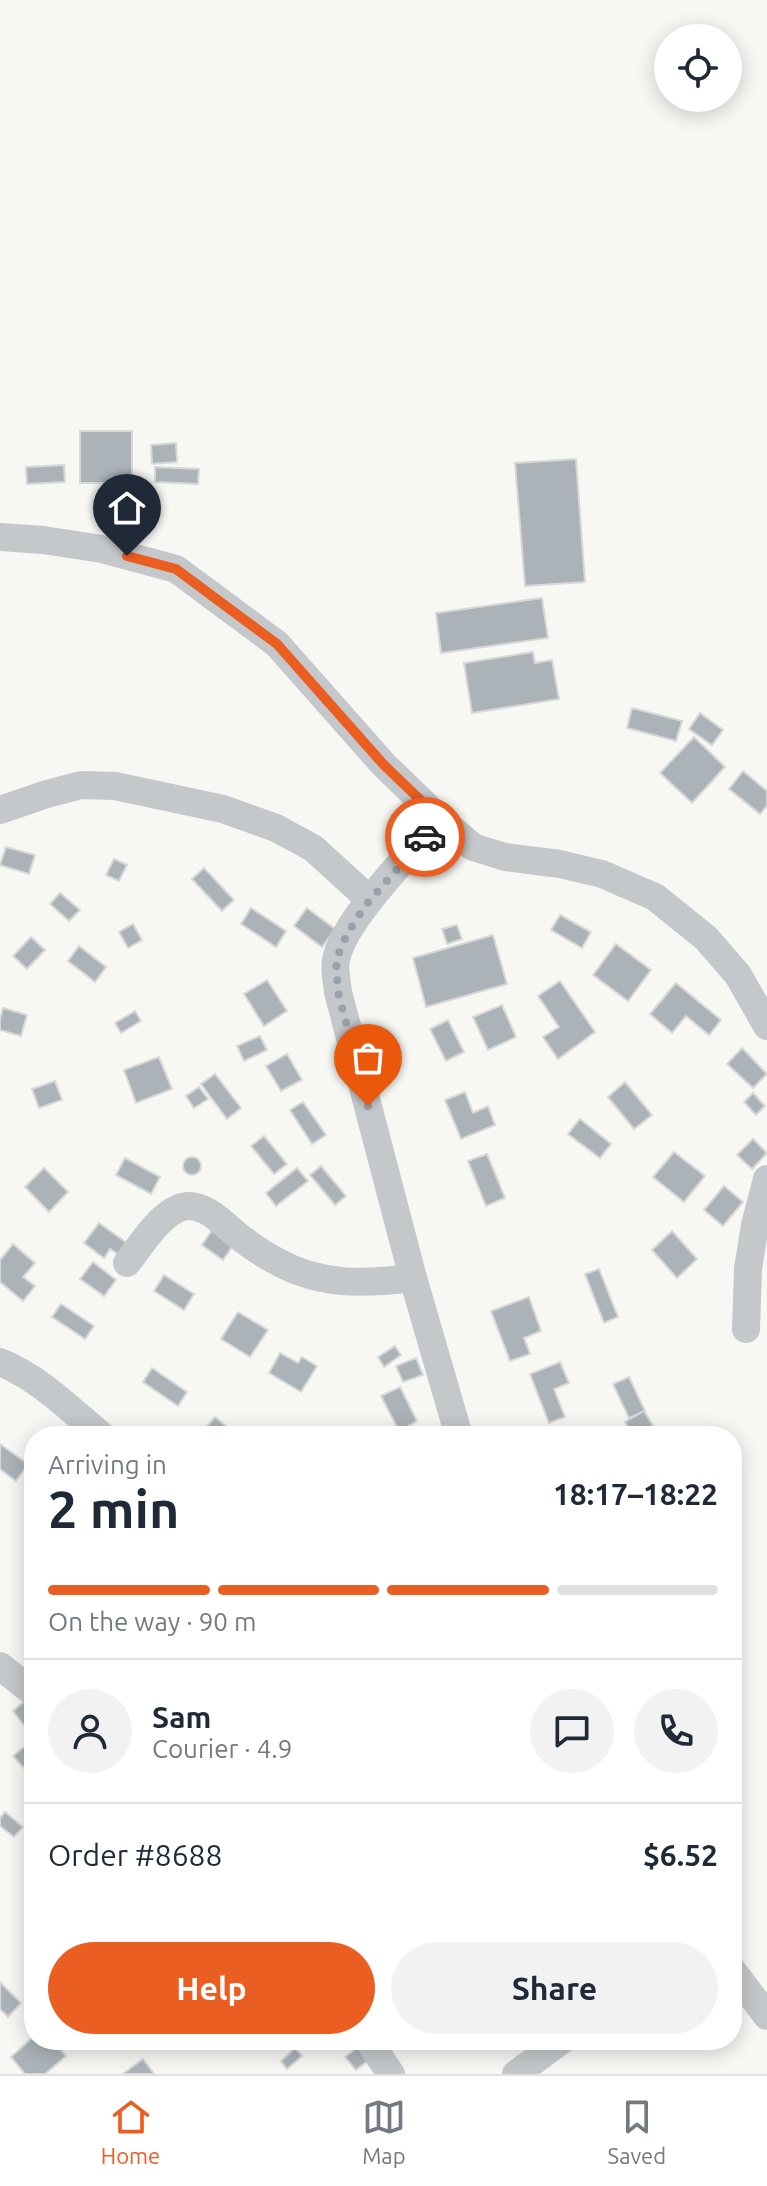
<!DOCTYPE html>
<meta charset="utf-8">
<style>
:root{--surface:#fff;--page:#f2f2f3;--text:#1f2937;--muted:#747a83;--line:#e0e1e3;--accent:#ea5e21}
body{margin:0;font-family:Ubuntu,sans-serif;background:var(--page);color:var(--text);height:100vh;display:flex;flex-direction:column;font-size:30px;white-space:nowrap}
*{box-sizing:border-box;margin:0}
p{font-size:26px;color:var(--muted)}
.icon{flex:none;width:44px;height:44px;fill:none;stroke:currentColor;stroke-width:2;stroke-linecap:round;stroke-linejoin:round}
.map{position:relative;flex:1;overflow:hidden}
.drawer{position:absolute;left:24px;top:1426px;width:718px;height:624px;display:flex;flex-direction:column;background:var(--surface);border-radius:32px;box-shadow:0 4px 20px #0003}
.drawer>*{flex:none}
.controls{position:absolute;left:654px;top:24px;display:grid;gap:16px}
.controls a{display:grid;place-items:center;width:88px;height:88px;border-radius:50%;background:var(--surface);box-shadow:0 4px 20px #0003;font-size:40px}
.pin{position:absolute;display:grid;place-items:center;width:68px;height:68px;color:#fff;margin:-82px -34px;border-radius:50% 50% 50% 0;rotate:-45deg;box-shadow:0 0 8px #0007}
.pin .icon{rotate:45deg}
.courier{position:absolute;display:grid;place-items:center;width:80px;height:80px;margin:-40px;border:6px solid #ea5e21;border-radius:50%;background:#fff;color:#222;box-shadow:0 2px 10px #0007}
.summary em{font-style:normal;font-weight:700}
.summary div{display:flex;flex-direction:column-reverse}
.summary{display:flex;align-items:center;justify-content:space-between;height:136px;padding:0 24px}
h1{font-size:52px;font-weight:700;line-height:60px}
.bar{display:grid;grid-template-columns:repeat(4,1fr);gap:12px 8px;align-content:center;height:96px;padding:0 24px}
.bar i{height:10px;border-radius:6px;background:var(--line)}
.bar .selected{background:var(--accent)}
.bar p{grid-column:span 4}
.line{display:flex;align-items:center;gap:20px;padding:0 24px;border-top:2px solid var(--line)}
.line div{flex:1}
.round{display:grid;place-items:center;flex:none;width:84px;height:84px;border-radius:42px;background:var(--page)}
.cta{display:flex;gap:16px;margin-top:auto;padding:16px 24px}
.cta a{flex:1;height:92px;border-radius:48px;background:var(--accent);color:#fff;font-size:32px;font-weight:700;line-height:92px;text-align:center}
.cta a+a{background:var(--page);color:var(--text)}
.tab-bar{display:flex;justify-content:space-around;align-items:center;height:112px;border-top:2px solid var(--line);background:var(--surface);font-size:22px;color:var(--muted)}
.tab-bar a{display:grid;justify-items:center;gap:4px}
.tab-bar .selected{color:var(--accent)}
.map>svg:first-child{display:block}
.building{fill:#abb3b9;stroke:#d8d9d6;stroke-width:2}
.lines{fill:none;stroke-linecap:round;stroke-linejoin:round}
.street{stroke:#c4c8cb;stroke-width:28}
.done{stroke:#98a2ac;stroke-width:8;stroke-dasharray:0 14.4}
.route{stroke:#ea5e21;stroke-width:10}
</style>
<div class="map">
<svg width="767" height="2074" viewBox="0 0 767 2074">
<rect width="100%" height="100%" fill="#f7f7f4"/>
<g class="building">
<rect x="80" y="431" width="52" height="52"/>
<polygon points="176,443 177,462 152,464 151,445"/>
<polygon points="576,459 585,582 525,586 515,463"/>
<polygon points="64,465 65,482 27,484 26,467"/>
<polygon points="155,467 199,469 198,484 155,482"/>
<polygon points="542,598 548,638 441,653 436,613"/>
<polygon points="533,652 535,663 552,660 559,699 472,713 464,663"/>
<polygon points="632,708 682,721 676,741 627,728"/>
<polygon points="700,713 723,730 712,745 689,729"/>
<polygon points="694,737 725,767 692,803 660,773"/>
<polygon points="743,771 767,791 767,806 760,814 729,789"/>
<polygon points="6,847 35,855 29,874 0,865"/>
<polygon points="114,859 127,865 119,881 106,875"/>
<polygon points="204,868 234,900 222,911 192,879"/>
<polygon points="60,893 80,910 69,921 50,904"/>
<polygon points="251,908 286,931 276,947 241,924"/>
<polygon points="307,908 335,929 322,947 294,926"/>
<polygon points="560,915 591,932 582,948 551,930"/>
<polygon points="133,924 142,940 128,948 119,932"/>
<polygon points="457,925 462,939 447,944 442,929"/>
<polygon points="493,935 507,984 426,1007 413,958"/>
<polygon points="31,937 45,950 27,969 13,956"/>
<polygon points="616,944 651,970 628,1001 593,975"/>
<polygon points="79,946 106,967 95,982 68,961"/>
<polygon points="267,980 287,1011 264,1026 244,994"/>
<polygon points="560,981 595,1032 558,1059 543,1037 559,1027 538,996"/>
<polygon points="676,983 721,1020 709,1035 686,1016 672,1033 650,1014"/>
<polygon points="502,1005 516,1037 488,1050 473,1017"/>
<polygon points="3,1008 27,1015 21,1036 0,1030 0,1019"/>
<polygon points="135,1011 141,1021 121,1033 115,1023"/>
<polygon points="448,1020 464,1052 446,1061 430,1029"/>
<polygon points="260,1036 267,1050 244,1061 237,1046"/>
<polygon points="742,1048 767,1074 753,1088 727,1064"/>
<polygon points="287,1054 302,1080 281,1091 266,1066"/>
<polygon points="159,1057 172,1089 136,1103 124,1070"/>
<polygon points="215,1074 241,1108 227,1119 201,1084"/>
<polygon points="55,1081 62,1100 39,1108 32,1089"/>
<polygon points="625,1082 652,1115 634,1129 608,1097"/>
<polygon points="199,1087 208,1099 194,1108 186,1096"/>
<polygon points="465,1092 473,1113 488,1106 495,1125 461,1139 445,1100"/>
<polygon points="753,1093 765,1106 756,1115 744,1102"/>
<polygon points="303,1102 326,1135 312,1144 290,1110"/>
<polygon points="580,1119 611,1144 600,1158 568,1134"/>
<polygon points="264,1136 287,1164 274,1174 251,1146"/>
<polygon points="753,1139 767,1153 752,1169 737,1155"/>
<polygon points="674,1152 705,1176 684,1202 653,1177"/>
<polygon points="487,1154 505,1198 486,1206 468,1161"/>
<circle cx="192" cy="1166" r="9"/>
<polygon points="125,1158 160,1177 151,1194 116,1175"/>
<polygon points="321,1166 346,1196 335,1205 310,1175"/>
<polygon points="44,1168 68,1192 49,1212 25,1187"/>
<polygon points="297,1168 308,1181 276,1206 266,1193"/>
<polygon points="724,1186 743,1202 723,1226 704,1210"/>
<polygon points="99,1223 131,1246 122,1257 110,1249 104,1258 84,1243"/>
<polygon points="215,1226 236,1241 223,1260 202,1245"/>
<polygon points="672,1231 697,1259 677,1278 652,1250"/>
<polygon points="13,1244 35,1263 23,1277 35,1286 23,1301 0,1282 0,1260"/>
<polygon points="93,1262 116,1280 104,1296 80,1279"/>
<polygon points="599,1269 618,1317 604,1323 585,1274"/>
<polygon points="164,1275 194,1294 184,1310 154,1291"/>
<polygon points="529,1297 541,1331 524,1338 530,1354 510,1361 491,1311"/>
<polygon points="61,1304 94,1326 85,1339 52,1317"/>
<polygon points="238,1312 268,1330 250,1357 221,1339"/>
<polygon points="395,1346 401,1355 384,1367 378,1357"/>
<polygon points="280,1353 298,1363 302,1357 317,1366 301,1392 269,1373"/>
<polygon points="416,1358 423,1375 403,1382 396,1366"/>
<polygon points="560,1362 569,1383 554,1389 565,1417 549,1423 530,1374"/>
<polygon points="152,1368 187,1392 178,1406 143,1382"/>
<polygon points="629,1377 645,1411 629,1418 613,1384"/>
<polygon points="400,1387 417,1421 399,1431 381,1396"/>
<polygon points="644,1411 659,1436 633,1436 625,1422"/>
<polygon points="215,1417 238,1436 209,1436 203,1431"/>
<polygon points="0,1444 28,1464 16,1481 0,1469"/>
<polygon points="26,1700 34,1711 33,1737 13,1711"/>
<polygon points="25,1746 34,1756 34,1779 13,1756"/>
<polygon points="5,1812 23,1827 14,1837 0,1826 0,1818"/>
<polygon points="0,1982 21,2003 8,2017 0,2009"/>
<polygon points="34,2036 34,2040 52,2040 66,2056 45,2074 25,2074 11,2057"/>
<polygon points="361,2045 371,2058 356,2070 345,2057"/>
<polygon points="295,2048 302,2056 287,2069 281,2061"/>
<polygon points="143,2059 154,2074 125,2074 124,2073"/>
</g>
<g class="lines">
<g class="street">
<polyline points="0,537 43,540 102,549 176,569 277,644 384,765 440,819 473,847 505,857 560,864 602,874 655,897 706,938 738,975 767,1026"/>
<polyline points="0,810 47,794 81,785 115,786 223,809 276,828 313,848 370,900"/>
<path d="M440,819C413,851 343,920 336,960C334,970 337,982 338,992L413,1278L459,1436"/>
<path d="M127,1263C141,1245 164,1207 188,1206C211,1206 227,1229 245,1241C254,1248 265,1255 276,1261C321,1286 363,1284 413,1278"/>
<polyline points="746,1329 748,1269 755,1225 767,1179"/>
<path d="M0,1362C38,1377 71,1410 102,1436"/>
<polyline points="0,1666 34,1693"/>
<polyline points="732,1970 767,2016"/>
<polyline points="368,2040 391,2074"/>
<polyline points="516,2074 562,2040"/>
</g>
</g>
<g class="lines">
<polyline class="done" points="368,1106 338,992 336,960 347,934 365,906 425,837"/>
<polyline class="route" points="127,556 176,569 277,644 384,765 440,819 425,837"/>
</g>
</svg>
<div class="controls">
<a><svg class="icon" aria-label="locate" viewBox="0 0 24 24"><circle cx="12" cy="12" r="6"/><path d="M12 2v4M12 18v4M2 12h4M18 12h4"/></svg></a>
</div>
<div class="pin" style="left:368px;top:1106px;background:#ea580c"><svg class="icon" aria-label="bag" viewBox="0 0 24 24"><path d="M5 8h14l-1 12H6zM9 8a3 3 0 0 1 6 0"/></svg></div>
<div class="pin" style="left:127px;top:556px;background:#1f2937"><svg class="icon" aria-label="home" viewBox="0 0 24 24"><path d="M3 11l9-7 9 7M6 9v11h12V9"/></svg></div>
<div class="courier" style="left:425px;top:837px"><svg class="icon" aria-label="car" viewBox="0 0 24 24"><path d="M5 17H2v-5l4-1 3-4h7l3 4 3 1v5h-3M9 17h6M6 11h13"/><circle cx="7" cy="17" r="2"/><circle cx="17" cy="17" r="2"/></svg></div>
<section class="drawer">
<div class="summary"><div><h1>2 min</h1><p>Arriving in</p></div><em>18:17–18:22</em></div>
<div class="bar"><i class="selected"></i><i class="selected"></i><i class="selected"></i><i></i><p>On the way · 90 m</p></div>
<div class="line" style="height:144px"><a class="round"><svg class="icon" aria-label="person" viewBox="0 0 24 24"><circle cx="12" cy="8" r="4"/><path d="M4 21q1-7 8-7t8 7"/></svg></a><div><b>Sam</b><p>Courier · 4.9</p></div><a class="round"><svg class="icon" aria-label="chat" viewBox="0 0 24 24"><path d="M4 5h16v11H9l-5 4z"/></svg></a><a class="round"><svg class="icon" aria-label="phone" viewBox="0 0 24 24"><path d="M5 4h4l2 5-3 2q2 4 5 5l2-3 5 2v4C11 20 4 13 5 4z"/></svg></a></div>
<div class="line" style="height:104px"><div>Order #8688</div><b>$6.52</b></div>
<div class="cta"><a>Help</a><a>Share</a></div>
</section>
</div>
<nav class="tab-bar">
<a class="selected"><svg class="icon" aria-label="home" viewBox="0 0 24 24"><path d="M3 11l9-7 9 7M6 9v11h12V9"/></svg>Home</a>
<a><svg class="icon" aria-label="map" viewBox="0 0 24 24"><path d="M3 6l6-2 6 2 6-2v14l-6 2-6-2-6 2zM9 4v14M15 6v14"/></svg>Map</a>
<a><svg class="icon" aria-label="saved" viewBox="0 0 24 24"><path d="M7 4h10v16l-5-4-5 4z"/></svg>Saved</a>
</nav>
